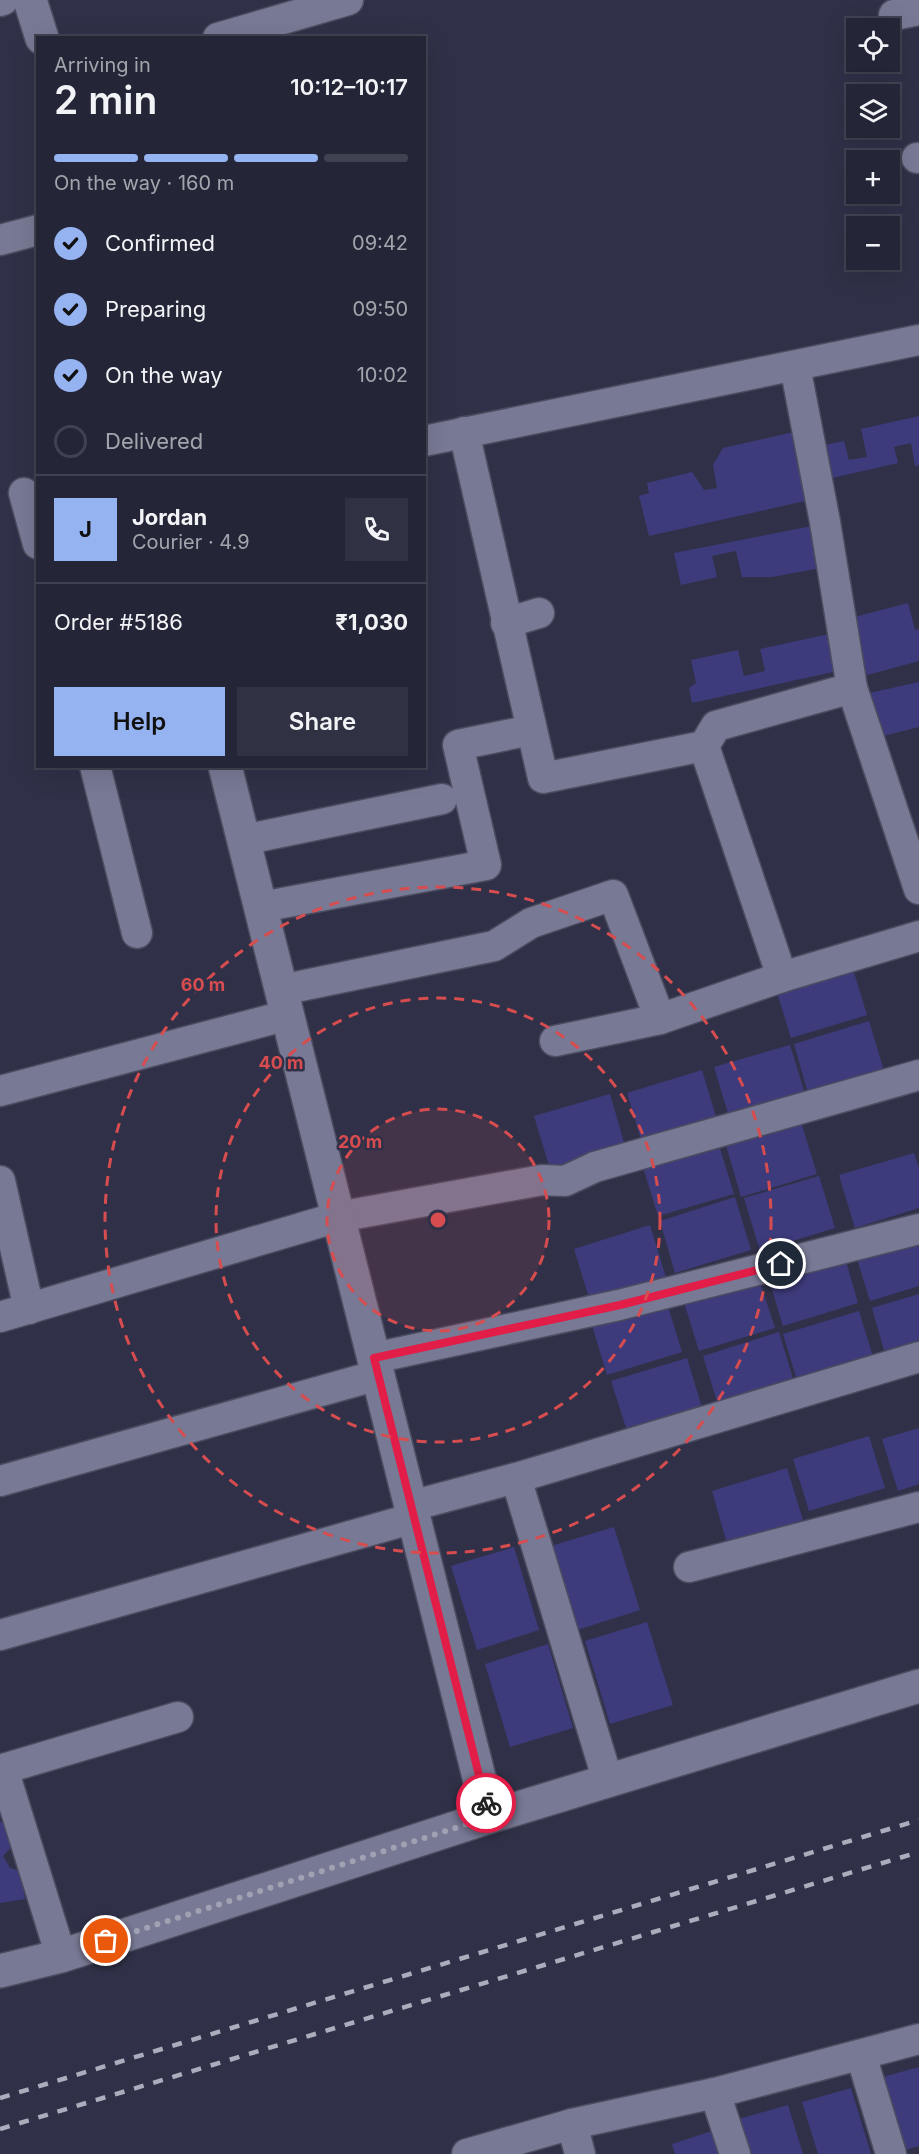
<!DOCTYPE html>
<meta charset="utf-8">
<style>
:root{--surface:#242536;--page:#303142;--text:#f1f3f6;--muted:#a3a5ad;--line:#414251;--accent:#95b2f1}
body{margin:0;font-family:Inter,sans-serif;background:var(--page);color:var(--text);height:100vh;display:flex;flex-direction:column;font-size:22px;white-space:nowrap}
*{box-sizing:border-box;margin:0}
p{font-size:20px;color:var(--muted)}
.icon{flex:none;width:33px;height:33px;fill:none;stroke:currentColor;stroke-width:2;stroke-linecap:round;stroke-linejoin:round}
.map{position:relative;flex:1;overflow:hidden}
.side{position:absolute;left:36px;top:36px;width:390px;height:732px;display:flex;flex-direction:column;background:var(--surface);border-radius:0px;box-shadow:0 6px 24px #0002,0 0 0 2px var(--line)}
.side>*{flex:none}
.tools{position:absolute;left:846px;top:18px;display:grid;gap:12px}
.tools a{display:grid;place-items:center;width:54px;height:54px;border-radius:0px;background:var(--surface);box-shadow:0 6px 24px #0002,0 0 0 2px var(--line);font-size:30px}
.pin{position:absolute;display:grid;place-items:center;width:51px;height:51px;color:#fff;margin:-26px;border:3px solid #fff;border-radius:50%;box-shadow:0 2px 6px #0007}
.courier{position:absolute;display:grid;place-items:center;width:60px;height:60px;margin:-30px;border:4px solid #e11d48;border-radius:50%;background:#fff;color:#222;box-shadow:0 2px 8px #0007}
.overview em{font-style:normal;font-weight:600}
.overview div{display:flex;flex-direction:column-reverse}
.overview{display:flex;align-items:center;justify-content:space-between;height:102px;padding:0 18px}
h1{font-size:39px;font-weight:600;line-height:45px}
.bar{display:grid;grid-template-columns:repeat(4,1fr);gap:9px 6px;align-content:center;height:72px;padding:0 18px}
.bar i{height:8px;border-radius:4px;background:var(--line)}
.bar .current{background:var(--accent)}
.bar p{grid-column:span 4}
.line{display:flex;align-items:center;gap:15px;padding:0 18px;border-top:2px solid var(--line)}
.line div{flex:1}
.round{display:grid;place-items:center;flex:none;width:63px;height:63px;border-radius:0px;background:var(--page)}
ol{padding:0 18px;list-style:none}
li{display:flex;align-items:center;gap:18px;height:66px}
li p{margin-inline-start:auto}
li .icon{padding:6px;border-radius:50%;background:var(--accent);color:#111;stroke-width:4}
li:last-child{color:var(--muted)}
li i{width:33px;height:33px;border:3px solid var(--line);border-radius:50%}
.cta{display:flex;gap:12px;margin-top:auto;padding:12px 18px}
.cta a{flex:1;height:69px;border-radius:0px;background:var(--accent);color:#111;font-size:24px;font-weight:600;line-height:69px;text-align:center}
.cta a+a{background:var(--page);color:var(--text)}
.map>svg:first-child{display:block}
.building{fill:#3e3b7c}
.lines{fill:none;stroke-linecap:round;stroke-linejoin:round}
.minor-casing{stroke:#4c4c60;stroke-width:33}
.tertiary-casing{stroke:#4c4c60;stroke-width:36}
.minor{stroke:#787994;stroke-width:30}
.tertiary{stroke:#787994;stroke-width:33}
.rail{stroke:#abadbd;stroke-width:4.5;stroke-dasharray:10 10;stroke-linecap:butt}
.done{stroke:#a0a2b3;stroke-width:6;stroke-dasharray:0 10.8}
.route{stroke:#e11d48;stroke-width:8}
.ring{fill:none;stroke:#d74d4f;stroke-width:3;stroke-dasharray:10 8}
.centre{fill:#d74d4f;stroke:#303148;stroke-width:3}
.ring-label{font-size:18px;text-anchor:middle;font-weight:bold;fill:#d74d4f;stroke:#303148;stroke-width:5;stroke-linejoin:round;paint-order:stroke}
</style>
<div class="map">
<svg width="919" height="2154" viewBox="0 0 919 2154">
<rect width="100%" height="100%" fill="#303148"/>
<g class="building">
<polygon points="919,416 919,465 915,466 911,443 894,447 898,463 832,478 824,445 844,441 849,460 867,457 861,429"/>
<polygon points="798,431 814,499 649,536 639,496 649,493 647,483 692,472 704,490 717,488 713,465 723,448"/>
<polygon points="812,526 821,568 772,577 742,577 736,551 712,556 717,577 681,585 674,553"/>
<polygon points="908,603 915,630 919,629 919,661 860,677 847,619"/>
<polygon points="834,633 842,670 692,703 689,688 696,683 691,660 738,650 744,676 765,671 760,649"/>
<polygon points="919,682 919,727 875,738 865,694"/>
<polygon points="851,963 867,1015 791,1038 775,986"/>
<polygon points="869,1021 885,1074 809,1097 794,1044"/>
<polygon points="790,1045 806,1097 730,1120 714,1067"/>
<polygon points="702,1070 718,1123 643,1146 627,1093"/>
<polygon points="610,1094 625,1146 550,1169 534,1116"/>
<polygon points="801,1122 817,1174 741,1197 726,1145"/>
<polygon points="718,1142 734,1194 658,1216 642,1164"/>
<polygon points="914,1153 919,1168 919,1208 855,1228 839,1175"/>
<polygon points="819,1176 835,1228 760,1251 744,1198"/>
<polygon points="735,1197 751,1250 675,1273 660,1221"/>
<polygon points="650,1225 666,1277 590,1301 574,1249"/>
<polygon points="919,1230 919,1286 870,1301 854,1249"/>
<polygon points="843,1251 858,1303 783,1326 767,1273"/>
<polygon points="758,1276 775,1328 699,1351 683,1299"/>
<polygon points="919,1294 919,1351 887,1361 872,1308"/>
<polygon points="666,1300 682,1352 607,1375 591,1322"/>
<polygon points="859,1311 875,1363 799,1387 783,1334"/>
<polygon points="779,1332 795,1385 719,1408 703,1356"/>
<polygon points="687,1358 703,1411 628,1434 611,1381"/>
<polygon points="919,1428 919,1484 898,1491 882,1439"/>
<polygon points="869,1436 885,1488 809,1511 793,1459"/>
<polygon points="787,1468 803,1520 727,1544 712,1491"/>
<polygon points="614,1527 640,1610 577,1630 551,1546"/>
<polygon points="514,1547 539,1630 477,1650 451,1566"/>
<polygon points="647,1622 673,1705 610,1724 585,1641"/>
<polygon points="548,1644 573,1728 510,1747 485,1664"/>
<polygon points="0,1822 5,1822 13,1845 3,1856 10,1868 20,1871 25,1899 0,1903"/>
<polygon points="919,2067 919,2146 898,2152 875,2079"/>
<polygon points="851,2088 871,2154 818,2154 802,2102"/>
<polygon points="788,2105 803,2154 750,2154 739,2119"/>
<polygon points="721,2128 729,2154 675,2154 672,2144"/>
</g>
<g class="lines">
<defs>
<g id="minor">
<polyline points="0,1 3,0"/>
<polyline points="894,15 919,10"/>
<polyline points="218,38 348,0"/>
<polyline points="917,158 919,158"/>
<polyline points="0,240 38,230"/>
<polyline points="795,366 825,522 852,688 919,889"/>
<polyline points="464,432 543,778 704,746 716,726 852,688"/>
<polyline points="424,441 919,340"/>
<polyline points="24,493 38,544"/>
<polyline points="506,623 539,613"/>
<polyline points="704,746 782,977"/>
<polyline points="95,766 137,933"/>
<polyline points="243,840 442,799"/>
<polyline points="261,907 486,865 458,745 531,730"/>
<polyline points="281,990 494,946 531,923 613,895 660,1019"/>
<polyline points="555,1041 660,1019 782,977 919,936"/>
<polyline points="0,1091 288,1015"/>
<polyline points="0,1181 29,1309"/>
<polyline points="0,1317 338,1217 542,1180 565,1181 595,1167 919,1075"/>
<polyline points="374,1358 619,1305 919,1229"/>
<polyline points="516,1478 608,1781"/>
<polyline points="0,1481 378,1375"/>
<polyline points="411,1506 516,1478 919,1357"/>
<polyline points="689,1567 919,1507"/>
<polyline points="0,1635 414,1518"/>
<polyline points="61,1956 3,1769 178,1717"/>
<polyline points="861,2055 891,2154"/>
<polyline points="715,2093 735,2154"/>
<polyline points="572,2124 715,2093 919,2039"/>
<polyline points="467,2154 572,2124 580,2154"/>
</g>
<g id="tertiary">
<polyline points="30,0 42,38"/>
<polyline points="225,766 489,1817"/>
<polyline points="0,1971 61,1956 489,1817 919,1686"/>
</g>
</defs>
<use href="#minor" class="minor-casing"/>
<use href="#tertiary" class="tertiary-casing"/>
<use href="#minor" class="minor"/>
<use href="#tertiary" class="tertiary"/>
<g class="rail">
<polyline points="0,2098 919,1820"/>
<polyline points="0,2129 919,1852"/>
</g>
</g>
<g class="lines">
<polyline class="done" points="106,1941 489,1817 486,1803"/>
<polyline class="route" points="486,1803 374,1358 620,1305 781,1264"/>
</g>
<circle cx="438" cy="1220" r="111" fill="#d74d4f" fill-opacity=".12"/>
<g class="ring">
<circle cx="438" cy="1220" r="111"/>
<circle cx="438" cy="1220" r="222"/>
<circle cx="438" cy="1220" r="333"/>
</g>
<circle cx="438" cy="1220" r="9" class="centre"/>
<g class="ring-label">
<text x="203" y="991">60 m</text>
<text x="281" y="1069">40 m</text>
<text x="360" y="1148">20 m</text>
</g>
</svg>
<div class="tools">
<a><svg class="icon" aria-label="locate" viewBox="0 0 24 24"><circle cx="12" cy="12" r="6"/><path d="M12 2v4M12 18v4M2 12h4M18 12h4"/></svg></a>
<a><svg class="icon" aria-label="layers" viewBox="0 0 24 24"><path d="M12 4l9 5-9 5-9-5zM3 14l9 5 9-5"/></svg></a>
<a>+</a>
<a>−</a>
</div>
<div class="pin" style="left:106px;top:1941px;background:#ea580c"><svg class="icon" aria-label="bag" viewBox="0 0 24 24"><path d="M5 8h14l-1 12H6zM9 8a3 3 0 0 1 6 0"/></svg></div>
<div class="pin" style="left:781px;top:1264px;background:#1f2937"><svg class="icon" aria-label="home" viewBox="0 0 24 24"><path d="M3 11l9-7 9 7M6 9v11h12V9"/></svg></div>
<div class="courier" style="left:486px;top:1803px"><svg class="icon" aria-label="bike" viewBox="0 0 24 24"><circle cx="6" cy="16" r="4"/><circle cx="18" cy="16" r="4"/><path d="M6 16l4-8h5l3 8M10 8l3 8H6M13 5h3"/></svg></div>
<section class="side">
<div class="overview"><div><h1>2 min</h1><p>Arriving in</p></div><em>10:12–10:17</em></div>
<div class="bar"><i class="current"></i><i class="current"></i><i class="current"></i><i></i><p>On the way · 160 m</p></div>
<ol>
<li><svg class="icon" aria-label="check" viewBox="0 0 24 24"><path d="M5 12l5 5 9-10"/></svg>Confirmed<p>09:42</p></li>
<li><svg class="icon" aria-label="check" viewBox="0 0 24 24"><path d="M5 12l5 5 9-10"/></svg>Preparing<p>09:50</p></li>
<li><svg class="icon" aria-label="check" viewBox="0 0 24 24"><path d="M5 12l5 5 9-10"/></svg>On the way<p>10:02</p></li>
<li><i></i>Delivered</li>
</ol>
<div class="line" style="height:108px"><b class="round" style="background:var(--accent);color:#111">J</b><div><b>Jordan</b><p>Courier · 4.9</p></div><a class="round"><svg class="icon" aria-label="phone" viewBox="0 0 24 24"><path d="M5 4h4l2 5-3 2q2 4 5 5l2-3 5 2v4C11 20 4 13 5 4z"/></svg></a></div>
<div class="line" style="height:78px"><div>Order #5186</div><b>₹1,030</b></div>
<div class="cta"><a>Help</a><a>Share</a></div>
</section>
</div>
